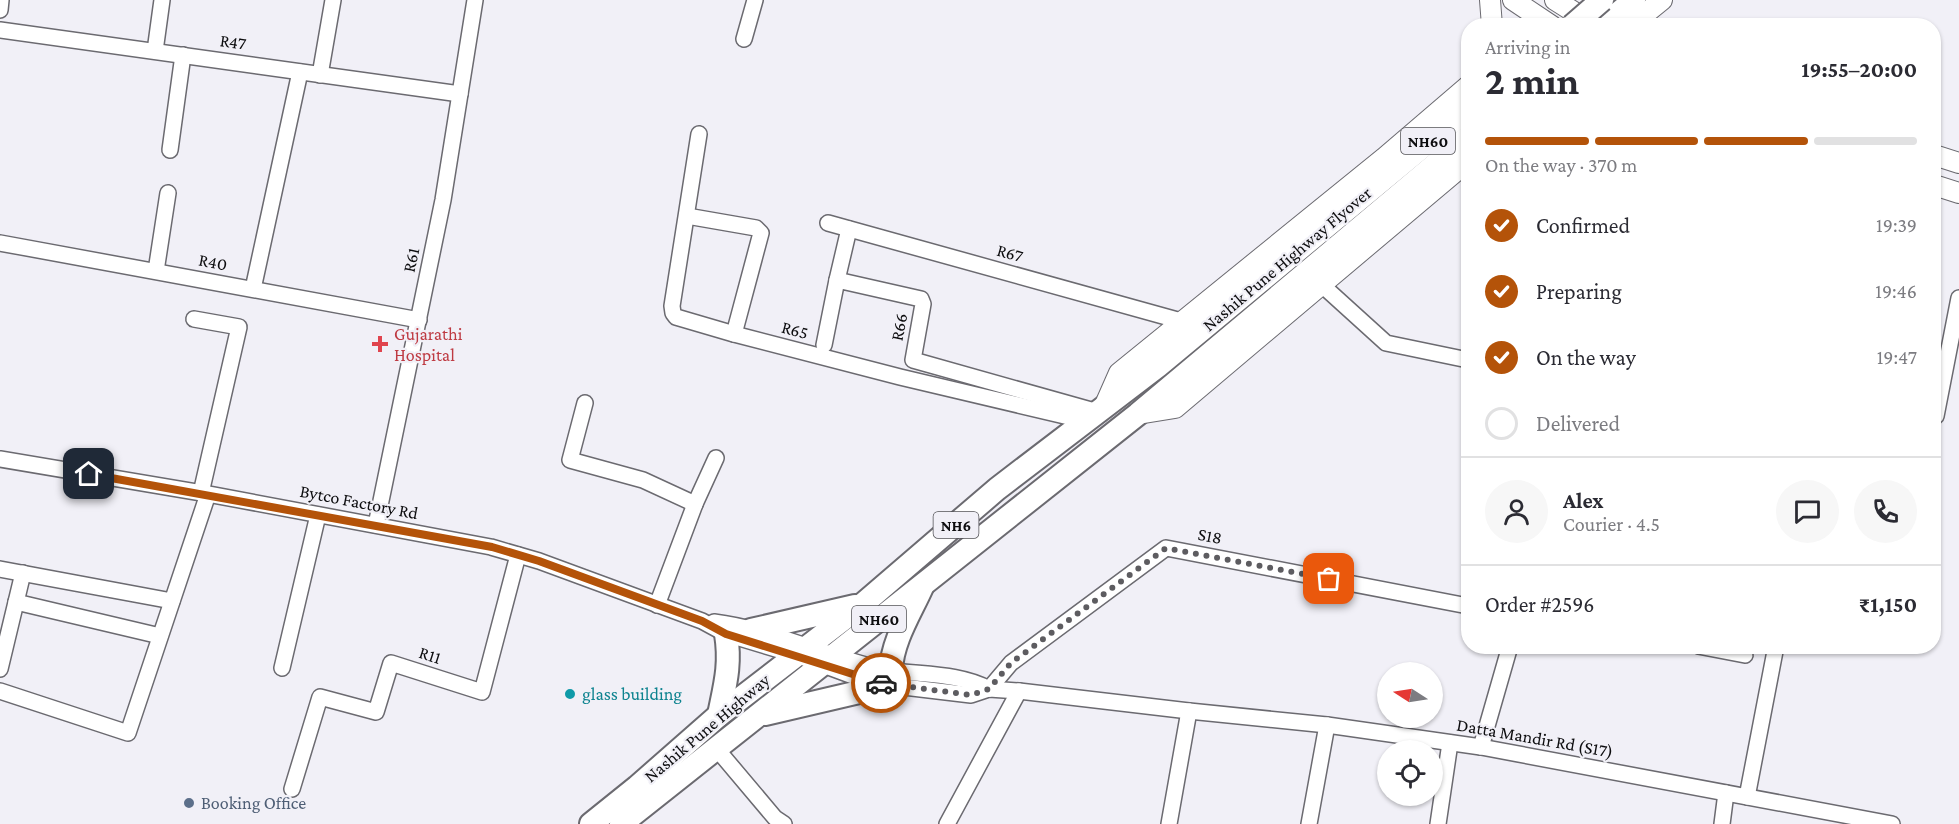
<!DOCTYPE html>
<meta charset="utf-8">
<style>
:root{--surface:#fff;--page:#f7f7f7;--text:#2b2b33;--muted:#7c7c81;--line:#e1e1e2;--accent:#b45309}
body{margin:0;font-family:"Crimson Pro",serif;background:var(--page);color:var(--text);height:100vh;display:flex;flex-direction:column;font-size:22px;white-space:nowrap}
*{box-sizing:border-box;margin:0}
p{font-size:20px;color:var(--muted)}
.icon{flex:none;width:33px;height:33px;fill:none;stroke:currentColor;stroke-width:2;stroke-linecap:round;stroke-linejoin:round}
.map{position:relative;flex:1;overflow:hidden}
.sheet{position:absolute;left:1461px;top:18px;width:480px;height:636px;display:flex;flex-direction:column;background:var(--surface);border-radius:24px;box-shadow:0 2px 4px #0004}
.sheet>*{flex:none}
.needle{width:39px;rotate:282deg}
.fabs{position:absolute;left:1377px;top:662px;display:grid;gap:12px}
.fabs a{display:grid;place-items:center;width:66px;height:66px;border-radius:50%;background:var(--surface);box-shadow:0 2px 4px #0004;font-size:30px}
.pin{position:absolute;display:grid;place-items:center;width:51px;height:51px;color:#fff;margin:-26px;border-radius:12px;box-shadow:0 3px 9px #0006}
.courier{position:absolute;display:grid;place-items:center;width:60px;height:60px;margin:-30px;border:4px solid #b45309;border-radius:50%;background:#fff;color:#222;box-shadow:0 2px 8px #0007}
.headline em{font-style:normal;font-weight:700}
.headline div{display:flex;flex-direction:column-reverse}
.headline{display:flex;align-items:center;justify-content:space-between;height:102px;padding:0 24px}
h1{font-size:39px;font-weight:700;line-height:45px}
.bar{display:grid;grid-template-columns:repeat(4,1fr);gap:9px 6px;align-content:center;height:72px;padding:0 24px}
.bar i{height:8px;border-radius:4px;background:var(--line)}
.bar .selected{background:var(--accent)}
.bar p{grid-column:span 4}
.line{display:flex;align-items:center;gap:15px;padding:0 24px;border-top:2px solid var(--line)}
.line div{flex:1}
.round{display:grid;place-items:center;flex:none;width:63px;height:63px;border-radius:32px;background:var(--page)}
ol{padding:0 24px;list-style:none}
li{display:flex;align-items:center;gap:18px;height:66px}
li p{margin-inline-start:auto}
li .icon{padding:6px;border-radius:50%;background:var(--accent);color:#fff;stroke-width:4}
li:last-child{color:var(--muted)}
li i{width:33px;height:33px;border:3px solid var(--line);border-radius:50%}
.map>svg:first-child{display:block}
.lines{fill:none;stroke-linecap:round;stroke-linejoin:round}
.minor-casing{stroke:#6b6a70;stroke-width:18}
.major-casing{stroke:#6b6a70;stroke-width:22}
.highway-casing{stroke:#6b6a70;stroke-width:26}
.minor{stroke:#fff;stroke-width:15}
.major{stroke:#fff;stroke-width:20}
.highway{stroke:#fff;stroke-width:22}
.highway-bridge-casing{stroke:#6b6a70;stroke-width:26;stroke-linecap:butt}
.highway-bridge{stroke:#fff;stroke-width:22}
.done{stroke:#5d5c60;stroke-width:6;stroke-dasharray:0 10.8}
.route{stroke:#b45309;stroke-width:8}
.health-dot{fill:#e0444e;stroke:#f1f0f7;stroke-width:2}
.culture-dot{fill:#0f9aa8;stroke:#f1f0f7;stroke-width:2}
.service-dot{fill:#5c6f8a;stroke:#f1f0f7;stroke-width:2}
.labels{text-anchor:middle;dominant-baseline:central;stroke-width:4.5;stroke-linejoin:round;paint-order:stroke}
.shield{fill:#f1f0f7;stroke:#515155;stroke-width:1.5}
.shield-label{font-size:16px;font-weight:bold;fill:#0d0d0f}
.street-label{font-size:18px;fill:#0d0d0f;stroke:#f1f0f7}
.health-label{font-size:18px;fill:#be3a42;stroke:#f1f0f7;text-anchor:start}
.culture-label{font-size:18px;fill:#0d838f;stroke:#f1f0f7;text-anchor:start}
.service-label{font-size:18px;fill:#4e5e75;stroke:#f1f0f7;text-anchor:start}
</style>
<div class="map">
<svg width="1959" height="824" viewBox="0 0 1959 824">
<rect width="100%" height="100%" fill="#f1f0f7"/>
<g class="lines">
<defs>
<g id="minor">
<polyline points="0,10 1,0"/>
<polyline points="0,30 460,94"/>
<polyline points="744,39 755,0"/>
<polyline points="155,51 162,0"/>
<polyline points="320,75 333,0"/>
<polyline points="699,134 672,306 673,313 676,317 734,334 900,377 1086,421"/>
<polyline points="170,150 183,55"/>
<polyline points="687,216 756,228 761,233 734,334"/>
<polyline points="828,223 1181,321"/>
<polyline points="0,243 419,320"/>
<polyline points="156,271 168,193"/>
<polyline points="837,280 849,229"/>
<polyline points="1322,285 1386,343 1468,360"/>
<polyline points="253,289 300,72"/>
<polyline points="194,319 239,327 201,493"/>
<polyline points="824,345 837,280 921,299 923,304 913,360 1098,412"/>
<polyline points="585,403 570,460 643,480 695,504"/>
<polyline points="1936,416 1959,298"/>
<polyline points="0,459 208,494 491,547 539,561 702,621 726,634 796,655 861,679 887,685 971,695 989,689 1019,691 1189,711 1327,725 1481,747 1892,824"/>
<polyline points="376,525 443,200 475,0"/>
<polyline points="0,569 172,601"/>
<polyline points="16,602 160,636"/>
<polyline points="657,605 695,504 716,458"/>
<path d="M714,622C770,629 823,655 877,668C914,676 956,671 989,689"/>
<polyline points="1698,646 1745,655"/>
<polyline points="282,668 318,515"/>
<polyline points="0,669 23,573"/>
<polyline points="989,689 1011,663 1166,548 1468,606"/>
<polyline points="0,691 128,733 208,494"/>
<polyline points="1481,747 1510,646"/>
<polyline points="716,748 775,818 784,824"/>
<polyline points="292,789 320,697 376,712 391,663 482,692 518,555"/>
<polyline points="1747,797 1776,646"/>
<polyline points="947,824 1019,691"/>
<polyline points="1169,824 1189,711"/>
<polyline points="1309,824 1327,725"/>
<polyline points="1438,824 1450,743"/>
<polyline points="1722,824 1726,793"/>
</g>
<g id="major">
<polyline points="1490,0 1492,26"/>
<polyline points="1513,0 1552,26"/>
<polyline points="1555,0 1593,24"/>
<polyline points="1630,26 1662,0"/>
<polyline points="1934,155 1959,163"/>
<polyline points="1934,185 1959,193"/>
<polyline points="1104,407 1119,373 1384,158 1468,86"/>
<polyline points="1138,414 1175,408 1468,161"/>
</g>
<g id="highway">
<polyline points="1603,26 1634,0"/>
<polyline points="751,630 855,606"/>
<path d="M891,670C892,641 911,612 922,587"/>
<polyline points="765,714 889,685"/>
<path d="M719,715C725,685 731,665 726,634"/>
<polyline points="591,824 637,787 719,715 863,604 997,489 1158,366 1468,109"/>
<polyline points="621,824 1138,414 1468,137"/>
</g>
</defs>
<use href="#minor" class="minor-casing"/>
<use href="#major" class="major-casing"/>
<use href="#highway" class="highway-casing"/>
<use href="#minor" class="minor"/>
<use href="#major" class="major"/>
<use href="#highway" class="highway"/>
<defs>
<polyline id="highway-bridge" points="1572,26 1602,0"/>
</defs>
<use href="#highway-bridge" class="highway-bridge-casing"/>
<use href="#highway-bridge" class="highway-bridge"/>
</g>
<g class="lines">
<polyline class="done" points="881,683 971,695 989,689 1011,663 1166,548 1329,579"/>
<polyline class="route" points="89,474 492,547 539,561 702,621 726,634 881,683"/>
</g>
<path class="health-dot" d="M377 335h6v6h6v6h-6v6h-6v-6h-6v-6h6z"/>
<circle class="culture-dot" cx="570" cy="694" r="6"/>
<circle class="service-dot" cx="189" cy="803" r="6"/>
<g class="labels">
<g class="shield">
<rect x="1401" y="128" width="54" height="26" rx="4.5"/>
<rect x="933.5" y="512" width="45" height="26" rx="4.5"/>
<rect x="852" y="606" width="54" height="26" rx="4.5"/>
</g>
<g class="shield-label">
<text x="1428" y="141">NH60</text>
<text x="956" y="525">NH6</text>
<text x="879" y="619">NH60</text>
</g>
<g class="street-label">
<text transform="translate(233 42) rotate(8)">R47</text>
<text transform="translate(1010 253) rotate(16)">R67</text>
<text transform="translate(1287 259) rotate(-40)">Nashik Pune Highway Flyover</text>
<text transform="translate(411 260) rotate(-78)">R61</text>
<text transform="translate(213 262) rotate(11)">R40</text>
<text transform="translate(899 327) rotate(-79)">R66</text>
<text transform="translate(795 330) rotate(15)">R65</text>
<text transform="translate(359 502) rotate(11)">Bytco Factory Rd</text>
<text transform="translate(1210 536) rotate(11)">S18</text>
<text transform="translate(430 655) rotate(18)">R11</text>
<text transform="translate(707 728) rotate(-40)">Nashik Pune Highway</text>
<text transform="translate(1535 738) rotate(10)">Datta Mandir Rd (S17)</text>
</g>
<g class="health-label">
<text x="394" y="334">Gujarathi<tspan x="394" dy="21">Hospital</tspan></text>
</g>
<g class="culture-label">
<text x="582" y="694">glass building</text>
</g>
<g class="service-label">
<text x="201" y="803">Booking Office</text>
</g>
</g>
</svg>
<div class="fabs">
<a><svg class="needle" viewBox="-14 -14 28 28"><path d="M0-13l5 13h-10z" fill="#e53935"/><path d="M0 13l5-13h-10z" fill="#7c7c81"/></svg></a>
<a><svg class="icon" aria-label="locate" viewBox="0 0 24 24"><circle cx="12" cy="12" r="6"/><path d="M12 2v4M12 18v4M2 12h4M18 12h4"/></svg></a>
</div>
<div class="pin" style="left:1329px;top:579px;background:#ea580c"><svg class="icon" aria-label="bag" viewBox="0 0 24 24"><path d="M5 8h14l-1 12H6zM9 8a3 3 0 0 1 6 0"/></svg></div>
<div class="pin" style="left:89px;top:474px;background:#1f2937"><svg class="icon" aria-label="home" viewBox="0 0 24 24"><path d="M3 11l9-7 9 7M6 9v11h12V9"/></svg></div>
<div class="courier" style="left:881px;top:683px"><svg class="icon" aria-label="car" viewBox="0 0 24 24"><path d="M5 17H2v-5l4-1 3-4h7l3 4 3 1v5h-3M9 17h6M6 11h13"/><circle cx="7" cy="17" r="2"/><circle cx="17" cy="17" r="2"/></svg></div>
<section class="sheet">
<div class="headline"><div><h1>2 min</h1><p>Arriving in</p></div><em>19:55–20:00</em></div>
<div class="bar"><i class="selected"></i><i class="selected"></i><i class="selected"></i><i></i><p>On the way · 370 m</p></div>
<ol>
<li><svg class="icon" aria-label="check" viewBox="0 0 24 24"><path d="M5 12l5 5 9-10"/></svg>Confirmed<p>19:39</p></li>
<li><svg class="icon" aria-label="check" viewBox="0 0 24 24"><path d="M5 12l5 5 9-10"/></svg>Preparing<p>19:46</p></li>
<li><svg class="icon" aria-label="check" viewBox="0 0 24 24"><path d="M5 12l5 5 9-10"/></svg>On the way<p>19:47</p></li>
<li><i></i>Delivered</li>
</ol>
<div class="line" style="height:108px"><a class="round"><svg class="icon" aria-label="person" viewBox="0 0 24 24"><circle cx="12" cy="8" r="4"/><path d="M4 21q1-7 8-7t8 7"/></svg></a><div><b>Alex</b><p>Courier · 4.5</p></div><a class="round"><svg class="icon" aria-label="chat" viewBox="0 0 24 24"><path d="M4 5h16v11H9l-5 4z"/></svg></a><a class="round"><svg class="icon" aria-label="phone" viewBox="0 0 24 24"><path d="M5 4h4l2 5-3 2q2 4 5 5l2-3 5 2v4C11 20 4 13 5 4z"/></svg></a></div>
<div class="line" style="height:78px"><div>Order #2596</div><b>₹1,150</b></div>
</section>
</div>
